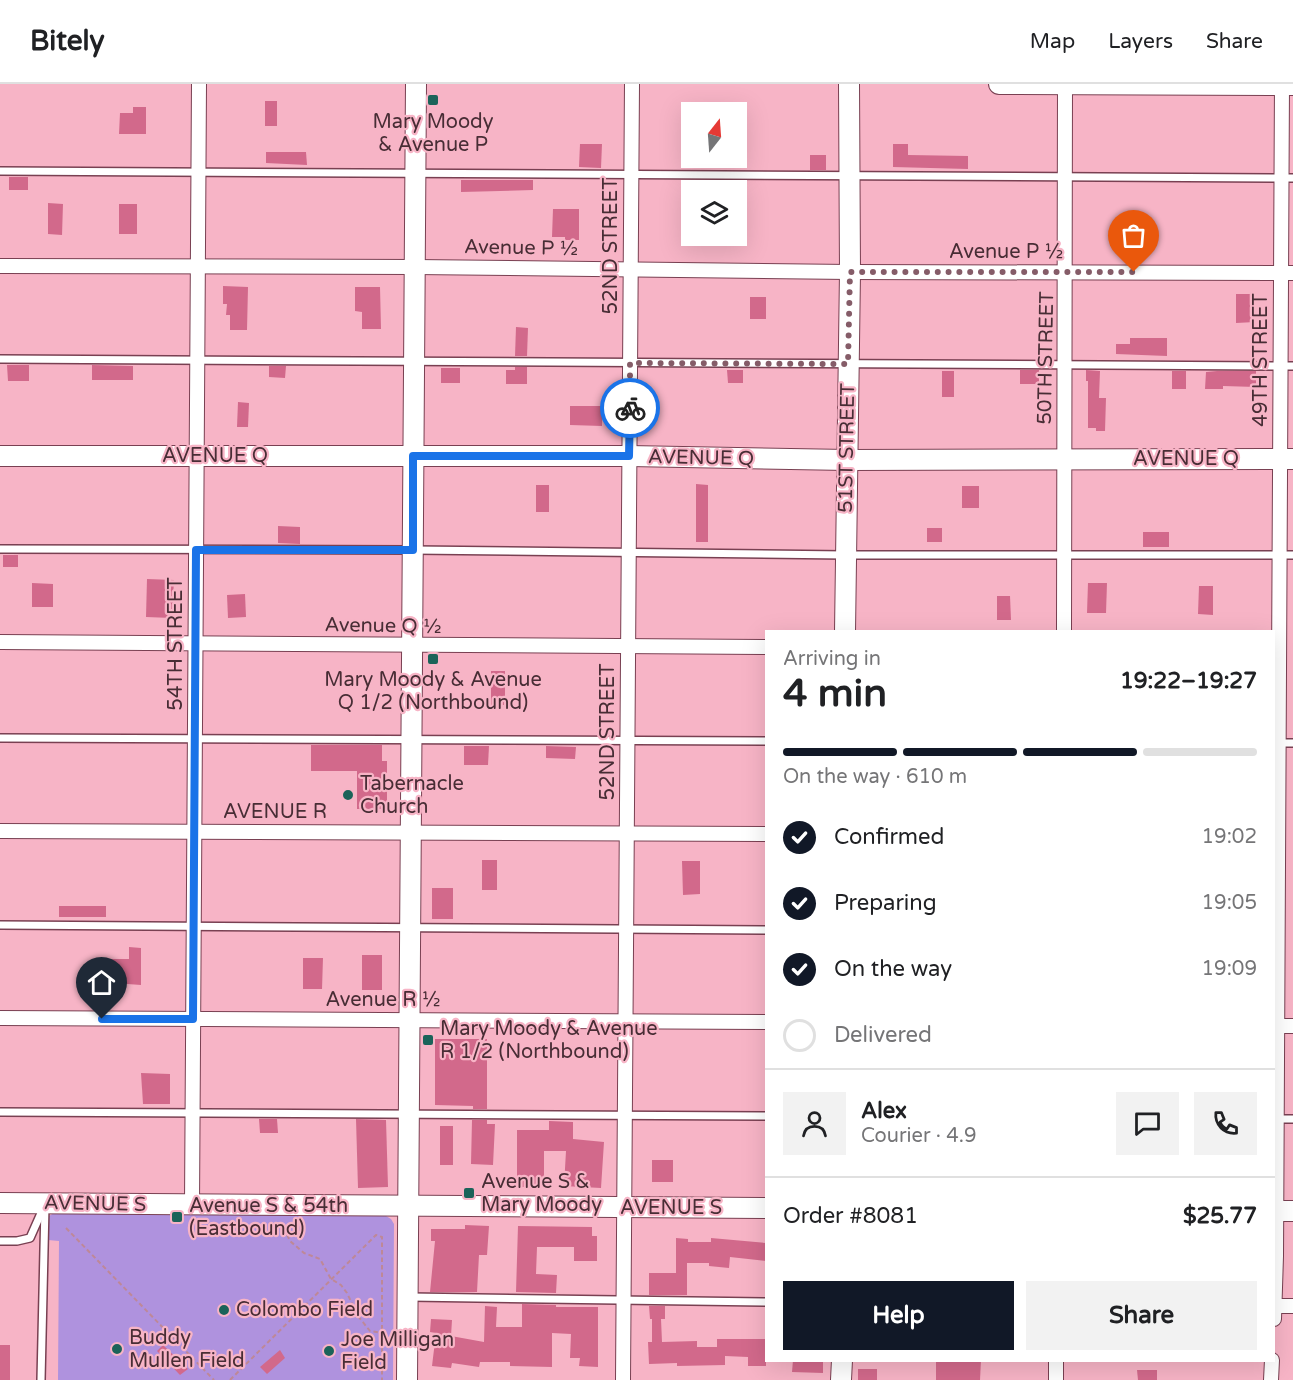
<!DOCTYPE html>
<meta charset="utf-8">
<style>
:root{--surface:#fff;--page:#f2f2f2;--text:#202124;--muted:#757577;--line:#e0e0e0;--accent:#111827}
body{margin:0;font-family:"Varela Round",sans-serif;background:var(--page);color:var(--text);height:100vh;display:flex;flex-direction:column;font-size:22px;white-space:nowrap}
*{box-sizing:border-box;margin:0}
p{font-size:20px;color:var(--muted)}
.icon{flex:none;width:33px;height:33px;fill:none;stroke:currentColor;stroke-width:2;stroke-linecap:round;stroke-linejoin:round}
.map{position:relative;flex:1;overflow:hidden}
.panel{position:absolute;left:765px;top:546px;width:510px;height:732px;display:flex;flex-direction:column;background:var(--surface);border-radius:0px;box-shadow:0 6px 24px #0002}
.panel>*{flex:none}
.needle{width:39px;rotate:17deg}
.buttons{position:absolute;left:681px;top:18px;display:grid;gap:12px}
.buttons a{display:grid;place-items:center;width:66px;height:66px;border-radius:0px;background:var(--surface);box-shadow:0 6px 24px #0002;font-size:30px}
.pin{position:absolute;display:grid;place-items:center;width:51px;height:51px;color:#fff;margin:-62px -26px;border-radius:50% 50% 50% 0;rotate:-45deg;box-shadow:0 0 6px #0007}
.pin .icon{rotate:45deg}
.courier{position:absolute;display:grid;place-items:center;width:60px;height:60px;margin:-30px;border:4px solid #1a73e8;border-radius:50%;background:#fff;color:#222;box-shadow:0 2px 8px #0007}
.overview em{font-style:normal;font-weight:700}
.overview div{display:flex;flex-direction:column-reverse}
.overview{display:flex;align-items:center;justify-content:space-between;height:102px;padding:0 18px}
h1{font-size:39px;font-weight:700;line-height:45px}
.bar{display:grid;grid-template-columns:repeat(4,1fr);gap:9px 6px;align-content:center;height:72px;padding:0 18px}
.bar i{height:8px;border-radius:4px;background:var(--line)}
.bar .selected{background:var(--accent)}
.bar p{grid-column:span 4}
.line{display:flex;align-items:center;gap:15px;padding:0 18px;border-top:2px solid var(--line)}
.line div{flex:1}
.round{display:grid;place-items:center;flex:none;width:63px;height:63px;border-radius:0px;background:var(--page)}
ol{padding:0 18px;list-style:none}
li{display:flex;align-items:center;gap:18px;height:66px}
li p{margin-inline-start:auto}
li .icon{padding:6px;border-radius:50%;background:var(--accent);color:#fff;stroke-width:4}
li:last-child{color:var(--muted)}
li i{width:33px;height:33px;border:3px solid var(--line);border-radius:50%}
.button{display:flex;gap:12px;margin-top:auto;padding:12px 18px}
.button a{flex:1;height:69px;border-radius:0px;background:var(--accent);color:#fff;font-size:24px;font-weight:700;line-height:69px;text-align:center}
.button a+a{background:var(--page);color:var(--text)}
header{display:flex;align-items:center;gap:36px;box-sizing:border-box;height:84px;padding:0 30px;background:var(--surface);border-bottom:2px solid var(--line)}
header strong{font-size:28px}
nav{display:flex;gap:33px;margin-inline-start:auto;font-size:21px}
.map>svg:first-child{display:block}
.green{fill:#af92de}
.building{fill:#d2698b}
.lines{fill:none;stroke-linecap:round;stroke-linejoin:round}
.lane-casing{stroke:#794052;stroke-width:10}
.street-casing{stroke:#794052;stroke-width:16}
.secondary-casing{stroke:#794052;stroke-width:22}
.path{stroke:#be8897;stroke-width:2;stroke-dasharray:4.5 3;stroke-linecap:butt}
.lane{stroke:#fff;stroke-width:7}
.street{stroke:#fff;stroke-width:14}
.secondary{stroke:#fff;stroke-width:20}
.done{stroke:#855c68;stroke-width:6;stroke-dasharray:0 10.8}
.route{stroke:#1a73e8;stroke-width:8}
.poi-dot{fill:#1b6359;stroke:#f7b4c6;stroke-width:2}
.labels{text-anchor:middle;dominant-baseline:central;stroke-width:4.5;stroke-linejoin:round;paint-order:stroke}
.poi-label{font-size:20px;fill:#482d35;stroke:#f7b4c6;text-anchor:start}
.street-label{font-size:20px;fill:#482d35;stroke:#f7b4c6}
</style>
<header>
<strong>Bitely</strong>
<nav><a>Map</a><a>Layers</a><a>Share</a></nav>
</header>
<div class="map">
<svg width="1293" height="1296" viewBox="0 0 1293 1296">
<rect width="100%" height="100%" fill="#f7b4c6"/>
<polygon class="green" points="54,1129 386,1132 391,1135 394,1140 393,1296 58,1296 59,1157 48,1156 49,1132"/>
<g class="building">
<rect x="265" y="17" width="12" height="25"/>
<polygon points="133,23 146,23 146,50 119,50 120,29 133,29"/>
<polygon points="580,60 602,60 601,84 579,83"/>
<polygon points="893,60 908,60 908,71 968,72 968,85 893,83"/>
<polygon points="266,68 306,68 307,81 266,79"/>
<rect x="810" y="71" width="16" height="15"/>
<rect x="9" y="93" width="19" height="13"/>
<polygon points="461,96 533,96 533,106 461,108"/>
<polygon points="48,119 63,120 62,151 48,150"/>
<rect x="119" y="120" width="18" height="30"/>
<polygon points="553,125 579,125 579,156 565,156 565,153 552,153"/>
<polygon points="223,202 248,203 247,246 230,246 230,231 226,231 227,220 223,220"/>
<polygon points="355,203 380,203 381,245 362,245 362,228 355,227"/>
<polygon points="1236,210 1252,210 1255,238 1236,239"/>
<rect x="750" y="213" width="16" height="22"/>
<polygon points="516,243 528,244 527,272 515,272"/>
<polygon points="1130,254 1167,254 1167,272 1116,270 1116,260 1130,260"/>
<polygon points="7,281 29,281 29,297 8,297"/>
<polygon points="92,281 133,282 133,296 92,296"/>
<polygon points="269,282 286,282 285,294 269,293"/>
<polygon points="515,283 527,283 527,300 506,300 506,286 515,286"/>
<rect x="441" y="284" width="19" height="15"/>
<polygon points="727,286 743,286 743,299 728,299"/>
<rect x="1020" y="286" width="19" height="14"/>
<polygon points="1086,286 1100,287 1099,314 1106,314 1105,347 1096,347 1096,344 1088,344 1088,297 1086,297"/>
<rect x="942" y="287" width="12" height="26"/>
<rect x="1172" y="287" width="14" height="18"/>
<polygon points="1217,287 1256,287 1256,303 1223,302 1223,305 1205,305 1206,288"/>
<polygon points="238,318 249,319 248,343 237,343"/>
<polygon points="570,322 602,322 602,342 570,341"/>
<polygon points="696,400 708,401 708,458 696,458"/>
<rect x="536" y="401" width="13" height="27"/>
<rect x="962" y="402" width="17" height="22"/>
<polygon points="278,442 300,443 300,460 278,459"/>
<rect x="927" y="444" width="15" height="14"/>
<rect x="1143" y="448" width="26" height="15"/>
<rect x="3" y="471" width="15" height="12"/>
<polygon points="147,495 174,496 172,534 146,533"/>
<polygon points="32,499 53,500 53,523 32,523"/>
<polygon points="1088,499 1107,499 1106,529 1087,529"/>
<polygon points="1199,502 1213,502 1213,531 1198,530"/>
<polygon points="245,510 246,533 228,534 227,511"/>
<polygon points="997,512 1010,512 1011,536 997,536"/>
<rect x="491" y="587" width="14" height="34"/>
<polygon points="311,661 382,661 382,677 387,677 387,725 357,725 357,687 311,687"/>
<polygon points="464,662 489,662 488,681 464,681"/>
<polygon points="546,662 576,663 575,675 546,674"/>
<rect x="482" y="776" width="15" height="30"/>
<polygon points="682,777 700,777 700,810 683,811"/>
<rect x="432" y="804" width="21" height="31"/>
<rect x="59" y="822" width="47" height="11"/>
<polygon points="129,863 141,864 141,901 100,898 100,875 129,875"/>
<rect x="362" y="871" width="20" height="35"/>
<polygon points="303,874 323,874 322,905 303,905"/>
<polygon points="435,955 487,955 487,1025 473,1025 473,1022 435,1021"/>
<polygon points="141,989 170,990 170,1020 143,1020"/>
<polygon points="259,1035 277,1035 278,1049 260,1049"/>
<polygon points="356,1035 386,1036 388,1103 358,1104"/>
<polygon points="472,1036 487,1036 487,1040 495,1040 493,1081 471,1080"/>
<polygon points="549,1037 573,1038 573,1055 604,1058 601,1104 564,1102 566,1067 544,1067 544,1103 517,1103 517,1046 549,1046"/>
<rect x="440" y="1042" width="13" height="39"/>
<rect x="652" y="1076" width="21" height="22"/>
<polygon points="465,1141 489,1142 487,1171 479,1171 477,1208 430,1208 435,1157 431,1157 431,1145 465,1145"/>
<polygon points="518,1142 592,1143 592,1152 597,1152 597,1177 574,1177 574,1163 537,1163 536,1190 557,1191 556,1209 516,1208"/>
<polygon points="676,1154 688,1155 688,1158 711,1158 711,1154 766,1159 766,1177 730,1173 729,1184 709,1182 709,1179 687,1179 687,1211 649,1211 649,1189 676,1189"/>
<polygon points="522,1220 556,1221 556,1223 598,1223 598,1283 579,1282 580,1274 570,1274 571,1250 552,1249 552,1283 510,1282 510,1278 480,1278 479,1283 452,1279 451,1284 432,1282 436,1249 430,1248 431,1235 452,1236 451,1252 484,1258 485,1222 497,1223 496,1243 522,1243"/>
<polygon points="649,1222 665,1222 665,1235 661,1235 662,1258 697,1257 697,1263 717,1263 717,1255 766,1255 766,1282 748,1282 748,1273 725,1272 725,1281 677,1282 677,1279 649,1280 648,1258 652,1258 652,1235 650,1235"/>
<rect x="0" y="1261" width="10" height="35"/>
<polygon points="163,1261 188,1285 180,1291 157,1267"/>
<polygon points="280,1266 285,1274 267,1290 260,1283"/>
<polygon points="793,1276 823,1276 823,1289 792,1288"/>
<polygon points="936,1276 981,1276 980,1296 936,1296"/>
<rect x="858" y="1285" width="19" height="11"/>
<polygon points="1137,1286 1157,1286 1157,1296 1138,1296"/>
</g>
<g class="lines">
<defs>
<g id="lane">
<polyline points="0,87 1293,94"/>
<polyline points="0,275 1293,282"/>
<polyline points="0,465 413,466 845,471 1293,471"/>
<polyline points="0,654 766,657"/>
<polyline points="1276,659 1293,659"/>
<polyline points="0,841 766,846"/>
<polyline points="0,1028 766,1032"/>
<polyline points="1276,1035 1293,1035"/>
<polyline points="0,1157 17,1157 30,1154 42,1127"/>
<polyline points="410,1213 766,1218"/>
<polyline points="41,1296 45,1122"/>
</g>
<g id="street">
<polyline points="0,182 415,183 850,188 1293,189"/>
<polyline points="1064,548 1065,0"/>
<polyline points="0,558 766,563"/>
<polyline points="0,747 766,750"/>
<polyline points="0,934 766,938"/>
<polyline points="1274,942 1293,942"/>
<polyline points="192,1121 199,0"/>
<polyline points="1274,1222 1293,1222"/>
<polyline points="1274,1235 1276,1172 1282,0"/>
<polyline points="623,1296 632,0"/>
<polyline points="1056,1296 1056,1276"/>
<polyline points="1271,1296 1272,1276"/>
</g>
<g id="secondary">
<polyline points="999,0 1293,1"/>
<polyline points="0,372 629,372 847,376 1293,375"/>
<polyline points="845,548 850,188 849,0"/>
<polyline points="0,1119 766,1124"/>
<polyline points="1274,1127 1293,1127"/>
<polyline points="407,1296 416,0"/>
<polyline points="841,1296 842,1276"/>
</g>
</defs>
<use href="#lane" class="lane-casing"/>
<use href="#street" class="street-casing"/>
<use href="#secondary" class="secondary-casing"/>
<g class="path">
<polyline points="66,1144 214,1296"/>
<polyline points="284,1144 290,1157 304,1169 320,1175 331,1195 341,1201 347,1209 358,1232 370,1247 382,1249"/>
<polyline points="230,1296 376,1151 382,1153 382,1296"/>
</g>
<use href="#lane" class="lane"/>
<use href="#street" class="street"/>
<use href="#secondary" class="secondary"/>
</g>
<g class="lines">
<polyline class="done" points="630,324 630,279 848,280 850,188 1134,188"/>
<polyline class="route" points="102,935 193,935 196,466 413,466 413,372 629,372 630,324"/>
</g>
<g class="poi-dot">
<rect x="427" y="10" width="12" height="12" rx="3"/>
<rect x="427" y="569" width="12" height="12" rx="3"/>
<circle cx="348" cy="711" r="6"/>
<rect x="422" y="950" width="12" height="12" rx="3"/>
<rect x="463" y="1103" width="12" height="12" rx="3"/>
<rect x="171" y="1127" width="12" height="12" rx="3"/>
<circle cx="224" cy="1226" r="6"/>
<circle cx="117" cy="1265" r="6"/>
<circle cx="329" cy="1267" r="6"/>
</g>
<g class="labels">
<g class="poi-label">
<text x="433" y="38" text-anchor="middle">Mary Moody<tspan x="433" dy="23">&amp; Avenue P</tspan></text>
<text x="433" y="596" text-anchor="middle">Mary Moody &amp; Avenue<tspan x="433" dy="23">Q 1/2 (Northbound)</tspan></text>
<text x="360" y="700">Tabernacle<tspan x="360" dy="23">Church</tspan></text>
<text x="440" y="945">Mary Moody &amp; Avenue<tspan x="440" dy="23">R 1/2 (Northbound)</tspan></text>
<text x="481" y="1098">Avenue S &amp;<tspan x="481" dy="23">Mary Moody</tspan></text>
<text x="189" y="1122">Avenue S &amp; 54th<tspan x="189" dy="23">(Eastbound)</tspan></text>
<text x="236" y="1226">Colombo Field</text>
<text x="129" y="1254">Buddy<tspan x="129" dy="23">Mullen Field</tspan></text>
<text x="341" y="1256">Joe Milligan<tspan x="341" dy="23">Field</tspan></text>
</g>
<g class="street-label">
<text transform="translate(611 162) rotate(-90)">52ND STREET</text>
<text transform="translate(521 164) rotate(1)">Avenue P ½</text>
<text x="1006" y="168">Avenue P ½</text>
<text transform="translate(1046 274) rotate(-89)">50TH STREET</text>
<text transform="translate(1261 276) rotate(-90)">49TH STREET</text>
<text transform="translate(847 364) rotate(-89)">51ST STREET</text>
<text x="215" y="372">AVENUE Q</text>
<text transform="translate(701 374) rotate(1)">AVENUE Q</text>
<text x="1186" y="375">AVENUE Q</text>
<text transform="translate(383 542) rotate(1)">Avenue Q ½</text>
<text transform="translate(176 560) rotate(-90)">54TH STREET</text>
<text transform="translate(608 648) rotate(-90)">52ND STREET</text>
<text x="275" y="728">AVENUE R</text>
<text x="383" y="916">Avenue R ½</text>
<text transform="translate(95 1120) rotate(1)">AVENUE S</text>
<text x="671" y="1124">AVENUE S</text>
</g>
</g>
</svg>
<div class="buttons">
<a><svg class="needle" viewBox="-14 -14 28 28"><path d="M0-13l5 13h-10z" fill="#e53935"/><path d="M0 13l5-13h-10z" fill="#757577"/></svg></a>
<a><svg class="icon" aria-label="layers" viewBox="0 0 24 24"><path d="M12 4l9 5-9 5-9-5zM3 14l9 5 9-5"/></svg></a>
</div>
<div class="pin" style="left:1134px;top:188px;background:#ea580c"><svg class="icon" aria-label="bag" viewBox="0 0 24 24"><path d="M5 8h14l-1 12H6zM9 8a3 3 0 0 1 6 0"/></svg></div>
<div class="pin" style="left:102px;top:935px;background:#1f2937"><svg class="icon" aria-label="home" viewBox="0 0 24 24"><path d="M3 11l9-7 9 7M6 9v11h12V9"/></svg></div>
<div class="courier" style="left:630px;top:324px"><svg class="icon" aria-label="bike" viewBox="0 0 24 24"><circle cx="6" cy="16" r="4"/><circle cx="18" cy="16" r="4"/><path d="M6 16l4-8h5l3 8M10 8l3 8H6M13 5h3"/></svg></div>
<section class="panel">
<div class="overview"><div><h1>4 min</h1><p>Arriving in</p></div><em>19:22–19:27</em></div>
<div class="bar"><i class="selected"></i><i class="selected"></i><i class="selected"></i><i></i><p>On the way · 610 m</p></div>
<ol>
<li><svg class="icon" aria-label="check" viewBox="0 0 24 24"><path d="M5 12l5 5 9-10"/></svg>Confirmed<p>19:02</p></li>
<li><svg class="icon" aria-label="check" viewBox="0 0 24 24"><path d="M5 12l5 5 9-10"/></svg>Preparing<p>19:05</p></li>
<li><svg class="icon" aria-label="check" viewBox="0 0 24 24"><path d="M5 12l5 5 9-10"/></svg>On the way<p>19:09</p></li>
<li><i></i>Delivered</li>
</ol>
<div class="line" style="height:108px"><a class="round"><svg class="icon" aria-label="person" viewBox="0 0 24 24"><circle cx="12" cy="8" r="4"/><path d="M4 21q1-7 8-7t8 7"/></svg></a><div><b>Alex</b><p>Courier · 4.9</p></div><a class="round"><svg class="icon" aria-label="chat" viewBox="0 0 24 24"><path d="M4 5h16v11H9l-5 4z"/></svg></a><a class="round"><svg class="icon" aria-label="phone" viewBox="0 0 24 24"><path d="M5 4h4l2 5-3 2q2 4 5 5l2-3 5 2v4C11 20 4 13 5 4z"/></svg></a></div>
<div class="line" style="height:78px"><div>Order #8081</div><b>$25.77</b></div>
<div class="button"><a>Help</a><a>Share</a></div>
</section>
</div>
